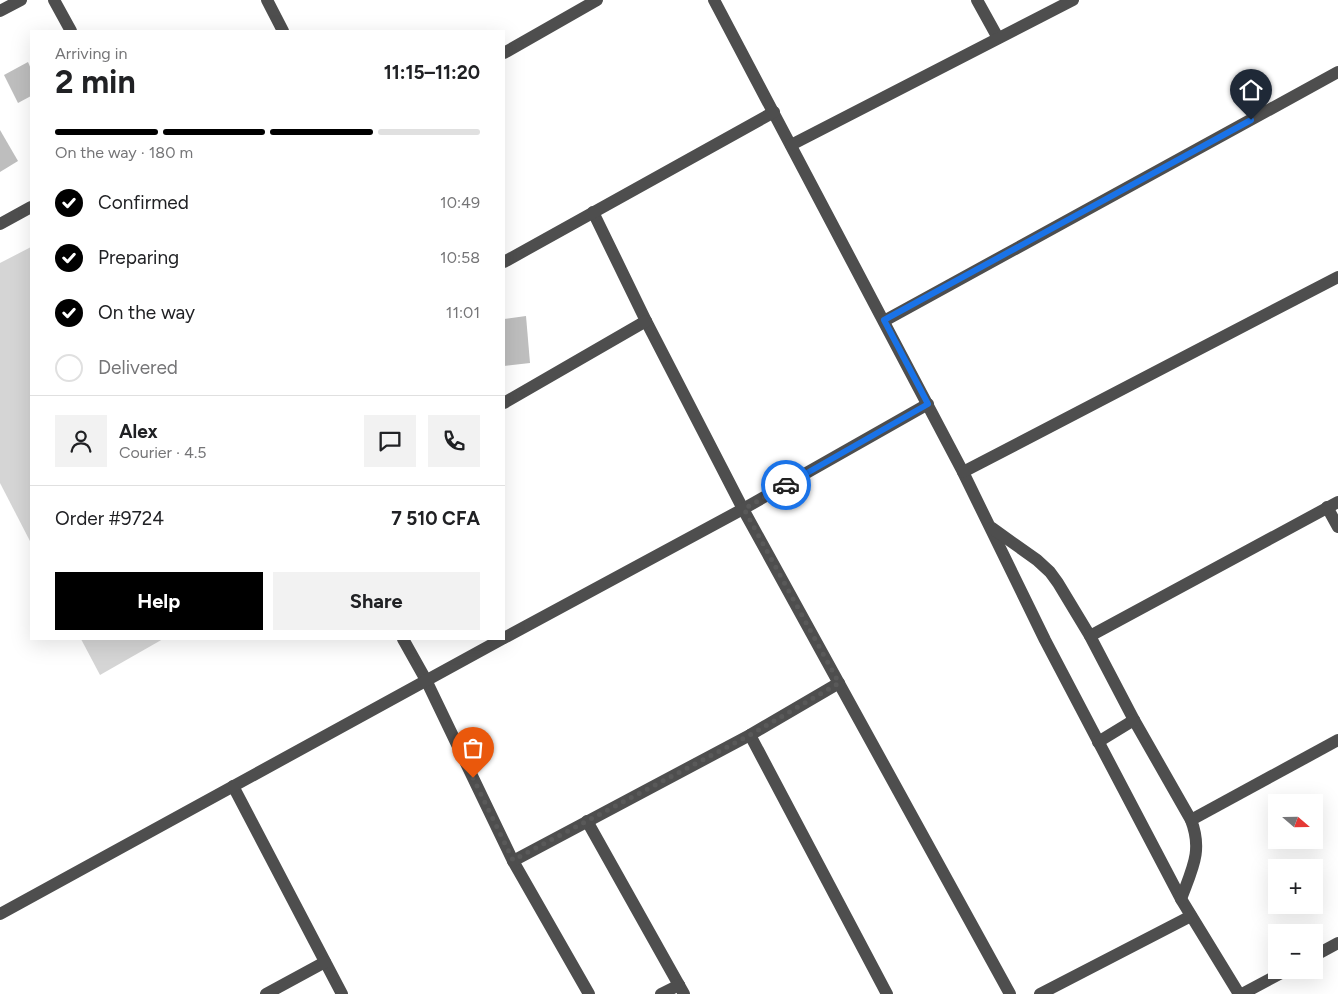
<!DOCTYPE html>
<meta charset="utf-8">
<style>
:root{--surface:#fff;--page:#f2f2f2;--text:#202124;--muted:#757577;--line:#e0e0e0;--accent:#000}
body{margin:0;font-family:Figtree,sans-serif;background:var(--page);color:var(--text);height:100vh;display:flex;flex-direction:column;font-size:19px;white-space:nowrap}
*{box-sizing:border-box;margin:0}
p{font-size:16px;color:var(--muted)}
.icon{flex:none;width:28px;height:28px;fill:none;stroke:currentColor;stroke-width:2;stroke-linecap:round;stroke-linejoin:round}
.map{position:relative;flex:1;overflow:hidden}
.details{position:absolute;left:30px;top:30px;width:475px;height:610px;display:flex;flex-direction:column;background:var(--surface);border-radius:0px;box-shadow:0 5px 20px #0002}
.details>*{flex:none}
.needle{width:32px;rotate:110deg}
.buttons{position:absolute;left:1268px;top:794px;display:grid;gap:10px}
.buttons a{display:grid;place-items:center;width:55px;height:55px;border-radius:0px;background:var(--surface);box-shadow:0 5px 20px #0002;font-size:25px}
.pin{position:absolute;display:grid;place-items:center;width:42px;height:42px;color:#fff;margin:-51px -21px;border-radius:50% 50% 50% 0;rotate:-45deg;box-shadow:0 0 5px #0007}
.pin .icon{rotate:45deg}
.courier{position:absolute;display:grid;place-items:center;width:50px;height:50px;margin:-25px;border:4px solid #1a73e8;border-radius:50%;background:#fff;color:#222;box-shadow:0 1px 6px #0007}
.head em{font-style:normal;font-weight:700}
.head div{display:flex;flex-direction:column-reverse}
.head{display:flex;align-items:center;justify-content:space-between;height:85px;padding:0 25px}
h1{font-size:32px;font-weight:700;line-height:38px}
.bar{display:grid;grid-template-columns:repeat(4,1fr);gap:8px 5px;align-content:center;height:60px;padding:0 25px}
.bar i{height:6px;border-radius:4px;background:var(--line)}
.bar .selected{background:var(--accent)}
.bar p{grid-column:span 4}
.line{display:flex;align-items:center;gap:12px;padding:0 25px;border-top:1px solid var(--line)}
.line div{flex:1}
.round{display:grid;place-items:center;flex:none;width:52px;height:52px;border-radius:0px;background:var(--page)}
ol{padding:0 25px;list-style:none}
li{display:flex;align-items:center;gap:15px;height:55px}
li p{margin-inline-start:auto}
li .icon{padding:5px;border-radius:50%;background:var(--accent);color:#fff;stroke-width:4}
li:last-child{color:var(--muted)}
li i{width:28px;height:28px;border:2px solid var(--line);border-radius:50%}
.primary-button{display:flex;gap:10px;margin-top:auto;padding:10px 25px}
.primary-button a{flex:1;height:58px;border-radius:0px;background:var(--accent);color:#fff;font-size:20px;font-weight:700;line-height:58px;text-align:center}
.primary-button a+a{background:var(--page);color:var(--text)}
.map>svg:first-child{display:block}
.green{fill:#d5d5d5}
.building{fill:#bebebe}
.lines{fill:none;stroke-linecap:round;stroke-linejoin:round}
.minor{stroke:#4e4e4e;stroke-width:12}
.done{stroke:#595959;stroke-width:5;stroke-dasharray:0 9}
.route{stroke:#1a73e8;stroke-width:6}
</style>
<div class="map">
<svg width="1338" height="994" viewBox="0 0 1338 994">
<rect width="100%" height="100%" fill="#fff"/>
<g class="green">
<polygon points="31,247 31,543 0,483 0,263"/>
<polygon points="81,639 163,639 100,675"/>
</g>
<g class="building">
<polygon points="28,62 31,69 31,96 18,103 4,75"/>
<polygon points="0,130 18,161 0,172"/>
<polygon points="526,316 530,363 504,366 504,319"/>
</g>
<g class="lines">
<g class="minor">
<polyline points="54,0 71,31"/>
<polyline points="267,0 283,31"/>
<polyline points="714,0 963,472 1045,640 1181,899 1239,994"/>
<polyline points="977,0 998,38"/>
<polyline points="0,11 21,0"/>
<polyline points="504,53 597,0"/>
<polyline points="791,145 1073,0"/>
<polyline points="593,212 646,321 743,509 1010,994"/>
<polyline points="0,224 31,207"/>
<polyline points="504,262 774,112"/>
<polyline points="884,321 1338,72"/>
<polyline points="504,403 646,321"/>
<polyline points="963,472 1338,277"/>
<polyline points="1327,507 1338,527"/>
<path d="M992,528L1037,560L1050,572L1058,583L1090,636L1134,720L1191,820C1203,851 1192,869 1181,899"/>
<polyline points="1090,636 1338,502"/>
<polyline points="504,638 743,509 928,404"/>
<polyline points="403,639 426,680 513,861 589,994"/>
<polyline points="750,735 887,994"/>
<polyline points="1098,742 1134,720"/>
<polyline points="233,786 342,994"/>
<polyline points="1191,820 1338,740"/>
<polyline points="587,821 684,994"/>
<polyline points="513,861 750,735 839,683"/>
<polyline points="0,914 502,639"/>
<polyline points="1314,956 1338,943"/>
<polyline points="266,994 325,962"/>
<polyline points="661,994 679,985"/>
<polyline points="1040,994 1191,916"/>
<polyline points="1242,994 1287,970"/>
</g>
</g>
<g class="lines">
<polyline class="done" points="473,778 513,860 750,735 839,683 744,509 786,485"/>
<polyline class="route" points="786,485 928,404 884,320 1251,120"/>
</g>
</svg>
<div class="buttons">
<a><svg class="needle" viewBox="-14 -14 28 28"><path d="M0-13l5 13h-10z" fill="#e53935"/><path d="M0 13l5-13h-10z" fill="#757577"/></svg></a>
<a>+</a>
<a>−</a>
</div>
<div class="pin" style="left:473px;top:778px;background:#ea580c"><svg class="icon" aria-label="bag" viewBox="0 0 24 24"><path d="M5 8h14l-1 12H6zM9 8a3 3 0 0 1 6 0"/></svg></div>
<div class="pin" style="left:1251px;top:120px;background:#1f2937"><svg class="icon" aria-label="home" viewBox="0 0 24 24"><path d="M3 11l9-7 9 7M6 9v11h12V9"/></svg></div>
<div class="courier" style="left:786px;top:485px"><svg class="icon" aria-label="car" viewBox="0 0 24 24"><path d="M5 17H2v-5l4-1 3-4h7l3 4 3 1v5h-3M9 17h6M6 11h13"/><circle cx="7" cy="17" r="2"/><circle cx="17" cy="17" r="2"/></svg></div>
<section class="details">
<div class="head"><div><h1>2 min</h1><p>Arriving in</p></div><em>11:15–11:20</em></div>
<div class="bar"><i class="selected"></i><i class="selected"></i><i class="selected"></i><i></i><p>On the way · 180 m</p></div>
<ol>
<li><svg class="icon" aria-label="check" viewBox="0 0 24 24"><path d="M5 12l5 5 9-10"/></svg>Confirmed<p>10:49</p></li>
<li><svg class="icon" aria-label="check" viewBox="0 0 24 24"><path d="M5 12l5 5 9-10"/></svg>Preparing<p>10:58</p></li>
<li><svg class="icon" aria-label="check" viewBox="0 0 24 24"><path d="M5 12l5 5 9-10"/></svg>On the way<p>11:01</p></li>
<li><i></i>Delivered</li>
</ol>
<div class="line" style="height:90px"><a class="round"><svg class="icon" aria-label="person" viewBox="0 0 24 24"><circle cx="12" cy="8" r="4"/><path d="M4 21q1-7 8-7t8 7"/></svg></a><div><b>Alex</b><p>Courier · 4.5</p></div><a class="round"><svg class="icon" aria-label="chat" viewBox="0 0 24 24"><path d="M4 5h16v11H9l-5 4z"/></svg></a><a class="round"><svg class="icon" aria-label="phone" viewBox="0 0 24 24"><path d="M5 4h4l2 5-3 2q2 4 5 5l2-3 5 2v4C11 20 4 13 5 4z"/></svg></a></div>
<div class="line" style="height:65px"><div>Order #9724</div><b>7 510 CFA</b></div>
<div class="primary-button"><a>Help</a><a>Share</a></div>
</section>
</div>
